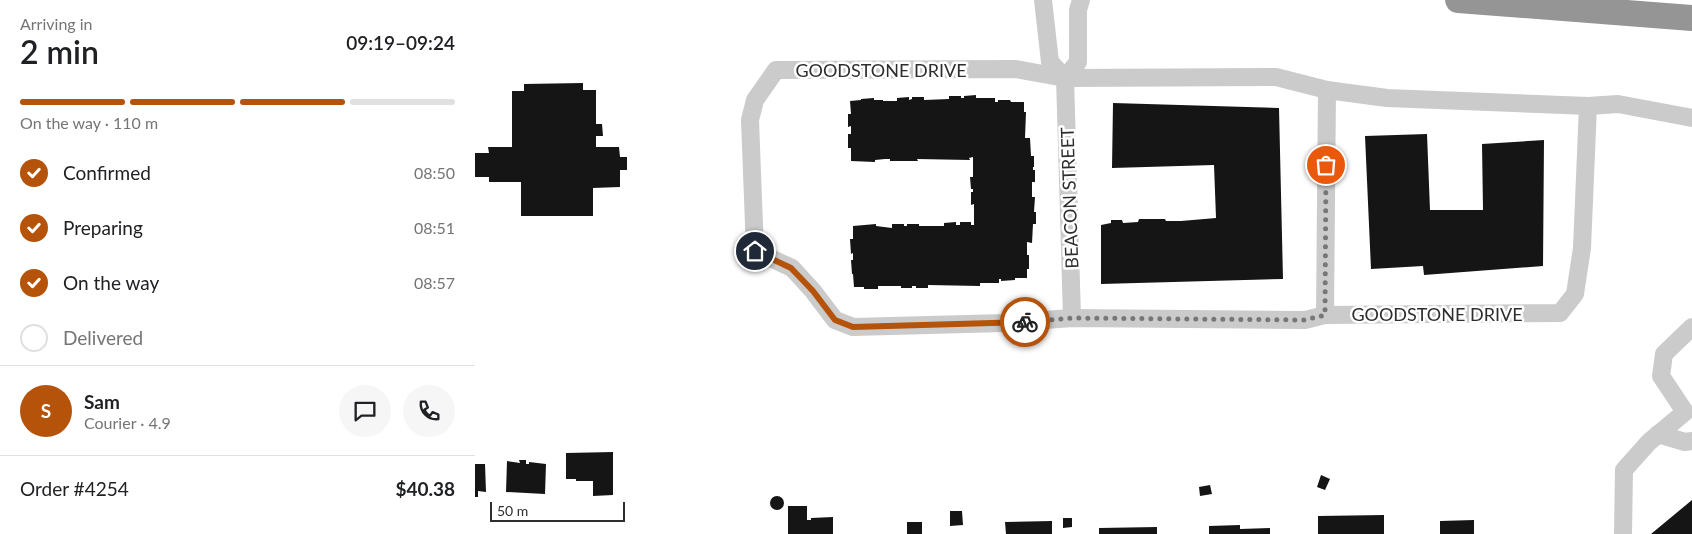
<!DOCTYPE html>
<meta charset="utf-8">
<style>
:root{--surface:#fff;--page:#f6f6f6;--text:#202124;--muted:#757577;--line:#e0e0e0;--accent:#b45309}
body{margin:0;font-family:Lato,sans-serif;background:var(--page);color:var(--text);height:100vh;display:flex;flex-direction:column;font-size:19px;white-space:nowrap}
*{box-sizing:border-box;margin:0}
p{font-size:16px;color:var(--muted)}
.icon{flex:none;width:28px;height:28px;fill:none;stroke:currentColor;stroke-width:2;stroke-linecap:round;stroke-linejoin:round}
.map{position:relative;flex:1;overflow:hidden}
.drawer{display:flex;flex-direction:column;background:var(--surface);width:475px}
.drawer>*{flex:none}
.scale{position:absolute;left:15px;bottom:12px;width:135px;box-sizing:border-box;padding-left:5px;border:2px solid #2e2e2e;border-top:0;font-size:14px;line-height:18px;white-space:nowrap;color:#2e2e2e;-webkit-text-stroke:4px #fff;paint-order:stroke}
.pin{position:absolute;display:grid;place-items:center;width:42px;height:42px;color:#fff;margin:-21px;border:2px solid #fff;border-radius:50%;box-shadow:0 1px 5px #0007}
.courier{position:absolute;display:grid;place-items:center;width:50px;height:50px;margin:-25px;border:4px solid #b45309;border-radius:50%;background:#fff;color:#222;box-shadow:0 1px 6px #0007}
.headline em{font-style:normal;font-weight:600}
.headline div{display:flex;flex-direction:column-reverse}
.headline{display:flex;align-items:center;justify-content:space-between;height:85px;padding:0 20px}
h1{font-size:32px;font-weight:600;line-height:38px}
.bar{display:grid;grid-template-columns:repeat(4,1fr);gap:8px 5px;align-content:center;height:60px;padding:0 20px}
.bar i{height:6px;border-radius:4px;background:var(--line)}
.bar .current{background:var(--accent)}
.bar p{grid-column:span 4}
.line{display:flex;align-items:center;gap:12px;padding:0 20px;border-top:1px solid var(--line)}
.line div{flex:1}
.round{display:grid;place-items:center;flex:none;width:52px;height:52px;border-radius:26px;background:var(--page)}
ol{padding:0 20px;list-style:none}
li{display:flex;align-items:center;gap:15px;height:55px}
li p{margin-inline-start:auto}
li .icon{padding:5px;border-radius:50%;background:var(--accent);color:#fff;stroke-width:4}
li:last-child{color:var(--muted)}
li i{width:28px;height:28px;border:2px solid var(--line);border-radius:50%}
main{display:flex;flex:1;min-height:0}
.map>svg:first-child{display:block}
.building{fill:#151515}
.lines{fill:none;stroke-linecap:round;stroke-linejoin:round}
.minor{stroke:#cbcbcb;stroke-width:18}
.highway{stroke:#959595;stroke-width:26}
.done{stroke:#777;stroke-width:5;stroke-dasharray:0 9}
.route{stroke:#b45309;stroke-width:6}
.labels{text-anchor:middle;dominant-baseline:central;stroke-width:5;stroke-linejoin:round;paint-order:stroke}
.street-label{font-size:18px;fill:#2e2e2e;stroke:#fff}
</style>
<main>
<section class="drawer">
<div class="headline"><div><h1>2 min</h1><p>Arriving in</p></div><em>09:19–09:24</em></div>
<div class="bar"><i class="current"></i><i class="current"></i><i class="current"></i><i></i><p>On the way · 110 m</p></div>
<ol>
<li><svg class="icon" aria-label="check" viewBox="0 0 24 24"><path d="M5 12l5 5 9-10"/></svg>Confirmed<p>08:50</p></li>
<li><svg class="icon" aria-label="check" viewBox="0 0 24 24"><path d="M5 12l5 5 9-10"/></svg>Preparing<p>08:51</p></li>
<li><svg class="icon" aria-label="check" viewBox="0 0 24 24"><path d="M5 12l5 5 9-10"/></svg>On the way<p>08:57</p></li>
<li><i></i>Delivered</li>
</ol>
<div class="line" style="height:90px"><b class="round" style="background:var(--accent);color:#fff">S</b><div><b>Sam</b><p>Courier · 4.9</p></div><a class="round"><svg class="icon" aria-label="chat" viewBox="0 0 24 24"><path d="M4 5h16v11H9l-5 4z"/></svg></a><a class="round"><svg class="icon" aria-label="phone" viewBox="0 0 24 24"><path d="M5 4h4l2 5-3 2q2 4 5 5l2-3 5 2v4C11 20 4 13 5 4z"/></svg></a></div>
<div class="line" style="height:65px"><div>Order #4254</div><b>$40.38</b></div>
</section>
<div class="map">
<svg width="1217" height="534" viewBox="0 0 1217 534">
<rect width="100%" height="100%" fill="#fff"/>
<g class="building">
<polygon points="108,83 108,90 121,90 121,124 127,124 128,136 121,136 121,147 144,147 145,157 152,157 152,170 145,170 145,187 118,188 118,216 46,216 46,182 14,182 14,177 0,177 0,153 14,153 13,147 37,147 37,91 49,91 49,84"/>
<polygon points="501,95 501,98 520,98 520,102 523,102 523,100 535,100 536,102 549,102 549,112 551,112 550,138 555,138 556,156 559,156 559,167 558,167 558,170 560,170 560,182 557,182 557,197 560,197 559,212 561,212 561,224 558,224 557,243 552,242 552,255 554,255 554,269 552,269 552,278 540,278 540,280 526,281 526,279 524,279 524,283 505,283 505,286 453,285 453,288 441,288 441,286 437,286 437,288 426,288 426,286 403,286 403,289 389,289 389,287 379,287 378,274 377,274 376,260 378,260 378,253 376,254 375,239 378,239 378,226 401,224 401,226 417,228 417,224 429,224 429,226 432,226 432,224 444,224 444,226 469,226 469,223 481,222 481,225 485,225 485,222 496,222 496,225 499,225 499,204 496,205 496,192 498,192 498,189 496,189 495,177 498,177 498,157 494,158 495,160 442,159 443,161 415,161 415,159 410,159 400,160 400,162 376,161 376,148 373,148 373,134 376,134 376,126 373,127 373,114 376,114 375,101 386,100 386,99 399,98 399,100 408,100 408,101 422,101 422,98 434,97 434,100 437,99 437,97 449,97 449,100 474,99 474,96 486,96 486,98 489,98 489,96"/>
<polygon points="638,103 804,108 808,279 626,284 626,225 636,223 636,220 647,220 648,223 663,222 664,219 690,219 691,221 706,221 741,218 739,165 637,168"/>
<polygon points="952,134 955,210 1008,210 1007,144 1069,140 1068,266 949,275 948,266 896,269 890,136"/>
<polygon points="138,452 138,495 118,496 118,481 101,481 101,479 91,479 91,453"/>
<polygon points="44,460 51,460 51,464 54,464 54,462 71,464 70,494 31,492 32,461 45,463"/>
<polygon points="0,464 10,464 11,492 3,491 3,497 0,497"/>
<polygon points="846,475 855,479 850,490 842,487"/>
<polygon points="735,485 737,494 725,496 724,487"/>
<circle cx="302" cy="503" r="7"/>
<polygon points="1217,500 1217,534 1176,534"/>
<polygon points="313,506 332,506 332,520 336,520 336,518 358,517 358,534 313,534"/>
<polygon points="475,511 487,511 488,525 475,526"/>
<polygon points="909,515 909,534 843,534 843,516"/>
<polygon points="588,518 597,518 597,527 588,528"/>
<polygon points="999,520 999,534 965,534 965,521"/>
<polygon points="577,521 577,534 531,534 530,522"/>
<rect x="432" y="522" width="15" height="12"/>
<polygon points="765,525 765,529 795,528 795,534 734,534 734,526"/>
<polygon points="682,527 682,534 624,534 624,528"/>
</g>
<g class="lines">
<g class="minor">
<polyline points="568,0 575,62 590,78"/>
<polygon points="541,69 590,78 801,77 852,90 912,98 1113,106 1107,248 1100,294 1085,313 850,315 830,320 597,318 529,323 378,327 360,320 338,291 317,268 280,251 275,120 280,100 301,70"/>
<polyline points="1113,106 1143,104 1217,118"/>
<polyline points="850,315 852,90"/>
<polyline points="597,318 590,78 603,62 603,10 606,0"/>
<polyline points="1183,434 1210,442 1217,441"/>
<polyline points="1148,534 1149,470 1174,442 1210,412 1186,376 1189,354 1217,327"/>
</g>
<polyline class="highway" points="983,0 1217,18"/>
</g>
<g class="lines">
<polyline class="done" points="550,322 597,318 830,320 850,315 851,165"/>
<polyline class="route" points="280,251 316,268 338,291 360,320 378,327 550,322"/>
</g>
<g class="labels">
<g class="street-label">
<text x="406" y="70">GOODSTONE DRIVE</text>
<text transform="translate(594 198) rotate(-92)">BEACON STREET</text>
<text x="962" y="314">GOODSTONE DRIVE</text>
</g>
</g>
</svg>
<div class="scale">50 m</div>
<div class="pin" style="left:851px;top:165px;background:#ea580c"><svg class="icon" aria-label="bag" viewBox="0 0 24 24"><path d="M5 8h14l-1 12H6zM9 8a3 3 0 0 1 6 0"/></svg></div>
<div class="pin" style="left:280px;top:251px;background:#1f2937"><svg class="icon" aria-label="home" viewBox="0 0 24 24"><path d="M3 11l9-7 9 7M6 9v11h12V9"/></svg></div>
<div class="courier" style="left:550px;top:322px"><svg class="icon" aria-label="bike" viewBox="0 0 24 24"><circle cx="6" cy="16" r="4"/><circle cx="18" cy="16" r="4"/><path d="M6 16l4-8h5l3 8M10 8l3 8H6M13 5h3"/></svg></div>
</div>
</main>
